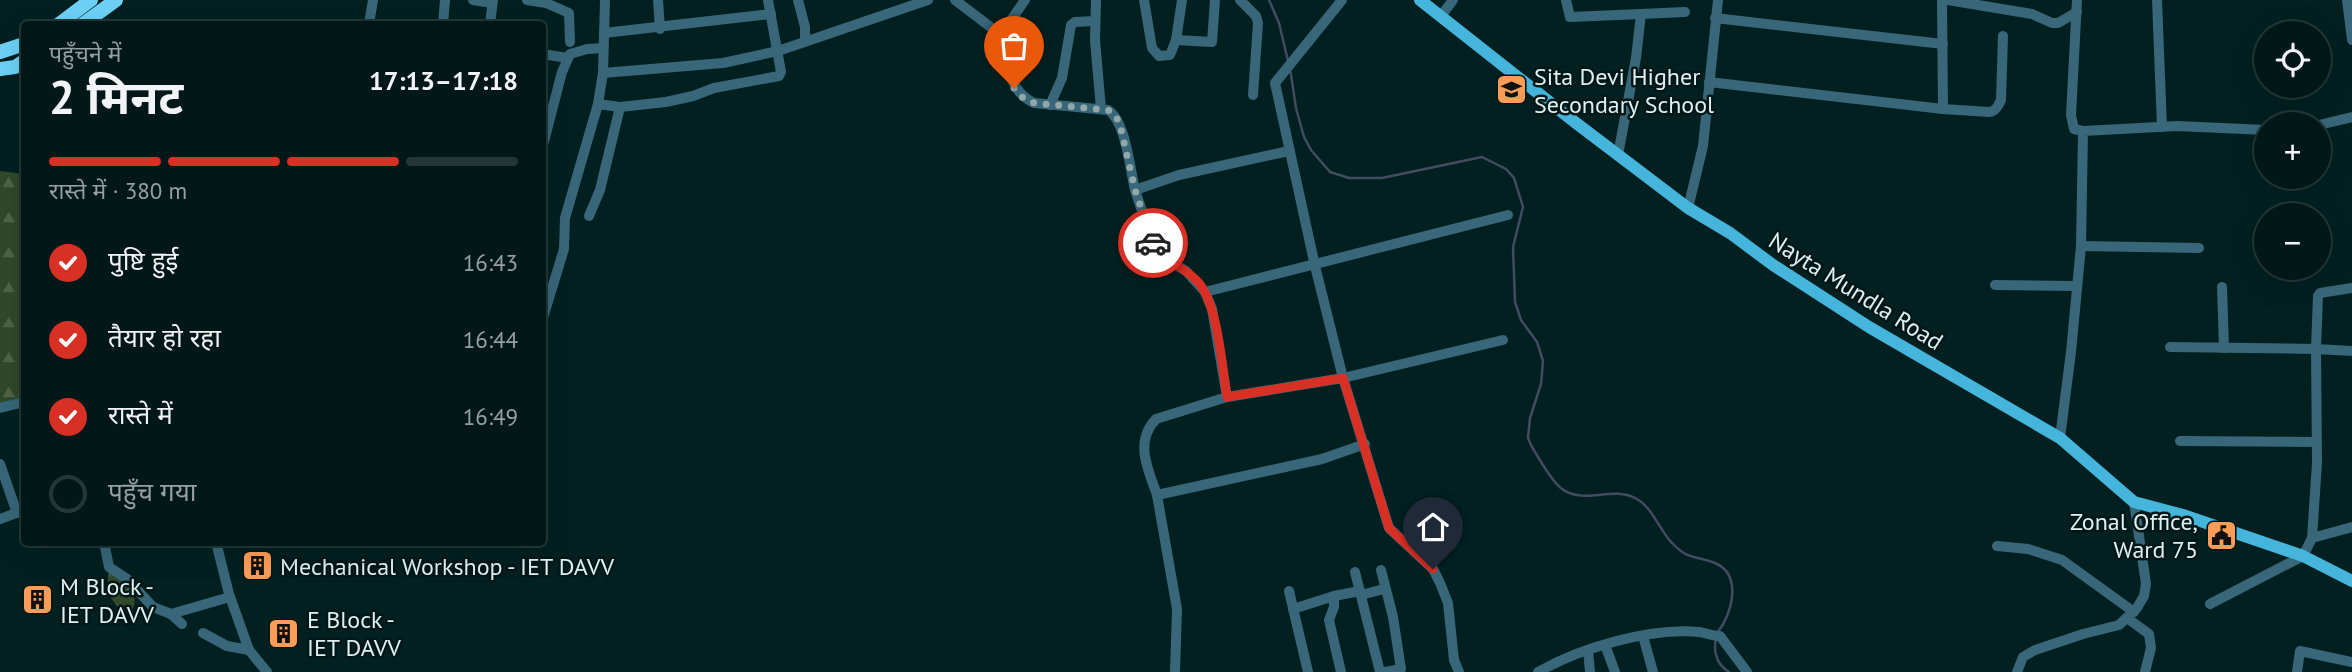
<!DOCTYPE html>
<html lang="hi">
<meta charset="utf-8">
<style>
:root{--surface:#021818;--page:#0c2121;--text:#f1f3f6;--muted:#96a0a2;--line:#233737;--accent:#d93025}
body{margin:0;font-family:"PT Sans","Noto Sans Devanagari",sans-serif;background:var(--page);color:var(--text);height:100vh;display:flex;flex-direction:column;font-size:26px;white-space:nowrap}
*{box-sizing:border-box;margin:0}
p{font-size:23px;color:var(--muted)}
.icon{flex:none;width:38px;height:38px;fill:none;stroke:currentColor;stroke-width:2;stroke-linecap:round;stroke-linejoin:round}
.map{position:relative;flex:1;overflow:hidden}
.side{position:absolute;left:21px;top:21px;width:525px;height:525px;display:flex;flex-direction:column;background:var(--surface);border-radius:7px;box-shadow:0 7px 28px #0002,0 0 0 2px var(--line)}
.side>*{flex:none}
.fabs{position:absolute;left:2254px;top:21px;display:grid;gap:14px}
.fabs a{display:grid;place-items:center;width:77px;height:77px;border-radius:50%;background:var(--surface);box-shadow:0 7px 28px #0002,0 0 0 2px var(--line);font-size:35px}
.pin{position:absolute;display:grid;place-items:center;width:60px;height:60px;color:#fff;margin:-72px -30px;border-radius:50% 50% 50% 0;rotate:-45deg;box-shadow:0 0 7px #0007}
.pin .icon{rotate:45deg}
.courier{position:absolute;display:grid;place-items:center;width:70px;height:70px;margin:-35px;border:5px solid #d93025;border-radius:50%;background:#fff;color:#222;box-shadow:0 2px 9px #0007}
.overview em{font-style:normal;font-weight:700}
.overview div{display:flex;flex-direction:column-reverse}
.overview{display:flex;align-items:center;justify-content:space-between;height:119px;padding:0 28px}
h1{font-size:46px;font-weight:700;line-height:52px}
.bar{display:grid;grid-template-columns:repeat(4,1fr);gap:10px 7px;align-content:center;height:84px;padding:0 28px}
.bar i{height:9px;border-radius:5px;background:var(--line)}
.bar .active{background:var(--accent)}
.bar p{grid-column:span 4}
ol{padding:0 28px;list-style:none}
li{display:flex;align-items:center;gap:21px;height:77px}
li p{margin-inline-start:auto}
li .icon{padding:7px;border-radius:50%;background:var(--accent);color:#fff;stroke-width:4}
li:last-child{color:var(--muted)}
li i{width:38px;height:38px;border:4px solid var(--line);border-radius:50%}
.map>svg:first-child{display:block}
.forest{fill:url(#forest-firs)}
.park{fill:url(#park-crowns)}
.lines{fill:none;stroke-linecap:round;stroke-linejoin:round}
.stream{stroke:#434b60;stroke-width:2.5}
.minor{stroke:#376779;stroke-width:10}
.major{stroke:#45b5db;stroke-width:12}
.highway{stroke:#6dd1f5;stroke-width:14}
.done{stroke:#92a7a7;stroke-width:7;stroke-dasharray:0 12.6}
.route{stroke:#d93025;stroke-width:9}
.labels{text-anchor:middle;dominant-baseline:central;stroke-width:5;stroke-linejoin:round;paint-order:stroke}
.poi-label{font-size:24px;fill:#dff0f0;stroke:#001717;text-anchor:start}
.street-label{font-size:24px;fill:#dff0f0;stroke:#001717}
</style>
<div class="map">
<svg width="2352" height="672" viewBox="0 0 2352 672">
<defs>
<pattern id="forest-firs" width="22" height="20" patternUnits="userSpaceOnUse" patternTransform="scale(1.75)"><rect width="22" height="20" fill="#304929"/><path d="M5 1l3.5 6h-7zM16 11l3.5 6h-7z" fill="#4e6448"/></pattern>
<pattern id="park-crowns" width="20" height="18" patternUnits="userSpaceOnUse" patternTransform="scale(1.75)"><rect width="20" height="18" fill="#304929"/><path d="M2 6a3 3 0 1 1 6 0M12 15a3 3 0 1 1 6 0" fill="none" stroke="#4e6448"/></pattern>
</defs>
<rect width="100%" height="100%" fill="#022020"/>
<polygon class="forest" points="0,171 24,174 24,402 0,408"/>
<path class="park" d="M109,572C124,580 140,592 133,609L122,610C108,599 106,589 109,572Z"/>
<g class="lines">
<g class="stream">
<polyline points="1269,0 1279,23 1288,61"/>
<path d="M1290,68L1296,108L1304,137L1311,150L1330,172L1349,178H1382L1482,157L1506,169L1514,178L1523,207L1513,247L1515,302L1521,320L1537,342L1543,361L1541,384L1530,418L1528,438L1531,445C1538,457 1551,481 1562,489C1584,505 1612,486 1635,498C1653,507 1659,530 1672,543C1689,561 1696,555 1715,563C1743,575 1732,615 1717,633"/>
<path d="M1716,639C1713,652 1717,665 1729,672"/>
</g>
<g class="minor">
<polyline points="473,0 492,3"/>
<polyline points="527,0 546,3 569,13 570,42"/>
<polyline points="658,0 660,29"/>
<polyline points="798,0 805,27 805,41"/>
<path d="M955,0L1005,38C1009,65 1007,90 1034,103L1108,110C1126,121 1130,170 1135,190L1179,175L1289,151"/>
<polyline points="1096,0 1095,40 1101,109"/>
<polyline points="1144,0 1152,48 1159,56 1170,55 1176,40 1182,0"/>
<polyline points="1240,0 1256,16 1258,23 1253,95"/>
<polyline points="1342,0 1275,83 1315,266 1343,378 1389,528 1433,569 1440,583 1448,603 1454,660 1459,672"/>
<polyline points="1566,0 1570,17 1641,14"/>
<polyline points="1948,0 2032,14 2052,23 2058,23 2077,12"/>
<polyline points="2077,0 2071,115 2074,129 2083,131"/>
<polyline points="2157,0 2162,127"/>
<polyline points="2347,0 2352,40"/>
<polyline points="1441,16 1453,0"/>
<polyline points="1715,18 1943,44"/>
<polyline points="369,24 373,0"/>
<polyline points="443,24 445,0"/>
<polyline points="490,24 493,0"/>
<polyline points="604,33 771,14"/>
<polyline points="1005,38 1009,23 1025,0"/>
<polyline points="1176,40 1212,42 1215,0"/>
<polyline points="542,54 568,58"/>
<polyline points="603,73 723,63 778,51 928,0"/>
<polyline points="1709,82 1943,109 1942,0"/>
<polyline points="598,104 620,107 666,102 693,96 714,88 779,76 781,72 768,0"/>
<polyline points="1050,105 1062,78 1071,25 1075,22 1095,21"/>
<path d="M1943,109L1989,112C1996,111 1998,106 2001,100L2003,36"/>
<polyline points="2319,125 2352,117"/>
<polyline points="542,149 562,72 570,54 587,49 603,48"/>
<polyline points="1618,155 1636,58 1641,14 1685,12"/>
<polyline points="1135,190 1153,244 1163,257 1186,271 1205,292"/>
<polyline points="1688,208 1703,146 1718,0"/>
<polyline points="589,216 600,190 620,107"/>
<polyline points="2081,246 2199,248"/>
<polyline points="1995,285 2076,286"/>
<polyline points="2222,287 2224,348"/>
<polyline points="2352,288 2320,293 2318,296 2316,349 2352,351"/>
<polyline points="542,321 564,249 565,218 598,104 603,73 605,0"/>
<polyline points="1503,340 1343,378 1227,397 1212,309 1205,292 1508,215"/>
<polyline points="2170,347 2316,349 2317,463 2312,538 2303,556 2210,604"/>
<polyline points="0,408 24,402"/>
<polyline points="2060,438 2071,352 2081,246 2083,131 2177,126 2266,130"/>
<polyline points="2180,441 2316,442"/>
<polyline points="0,464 17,513"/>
<path d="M1157,495C1148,469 1134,442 1156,419L1227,397"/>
<polyline points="0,519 24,510"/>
<polyline points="2312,538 2352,527"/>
<polyline points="104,542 109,567 127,579 153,607 171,614 230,597"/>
<polyline points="216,542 229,594 249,650 267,672"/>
<polyline points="1997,546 2028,549 2062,560 2134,612"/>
<polyline points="1381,570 1393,617 1401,669 1385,672"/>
<polyline points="1355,572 1380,672"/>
<polyline points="1289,591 1308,672"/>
<polyline points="1361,595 1384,589"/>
<polyline points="1334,596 1360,591"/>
<polyline points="1293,609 1334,596 1334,607 1329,620 1341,672"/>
<polyline points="171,614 182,624"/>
<polyline points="2127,618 2149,634 2151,648 2145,672"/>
<polyline points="203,633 227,646 249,650"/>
<polyline points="1643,636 1653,672"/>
<polyline points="1605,645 1615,672"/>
<polyline points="1588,650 1590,672"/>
<polyline points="1175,672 1177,609 1157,495 1322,459 1365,444"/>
<path d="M1538,672C1580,648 1651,627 1699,632C1706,633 1713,636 1720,636L1747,672"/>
<polyline points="2017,672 2023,657 2035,650 2083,634 2119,625 2137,608 2144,596 2146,584 2134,502"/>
<polyline points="2297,672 2300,651 2352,662"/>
</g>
<polyline class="major" points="1420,0 1576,123 1688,208 1730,233 1773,265 1869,327 2060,438 2134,502 2183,515 2303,556 2352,581"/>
<g class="highway">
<polyline points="59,24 91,0"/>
<polyline points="83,24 116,0"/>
<polyline points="0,52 24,44"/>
<polyline points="0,69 15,67 24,61"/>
</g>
</g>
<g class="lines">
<polyline class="done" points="1014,88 1024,99 1034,103 1108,110 1115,114 1120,125 1135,190 1153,243"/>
<path class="route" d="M1153,243C1166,264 1183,265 1198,282C1218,304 1222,367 1227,397L1343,378L1389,528L1433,569"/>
</g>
<defs>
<symbol id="school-square" viewBox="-11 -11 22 22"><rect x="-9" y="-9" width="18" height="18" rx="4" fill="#fd9c56" stroke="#001717"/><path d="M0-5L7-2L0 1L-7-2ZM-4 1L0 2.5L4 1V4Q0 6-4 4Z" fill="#111"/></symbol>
<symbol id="civic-square" viewBox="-11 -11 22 22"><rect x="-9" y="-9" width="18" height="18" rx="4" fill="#fd9c56" stroke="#001717"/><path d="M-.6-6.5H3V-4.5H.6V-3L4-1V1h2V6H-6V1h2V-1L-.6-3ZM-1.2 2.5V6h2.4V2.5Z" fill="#111"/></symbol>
<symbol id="building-square" viewBox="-11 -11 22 22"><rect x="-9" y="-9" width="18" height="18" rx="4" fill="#fd9c56" stroke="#001717"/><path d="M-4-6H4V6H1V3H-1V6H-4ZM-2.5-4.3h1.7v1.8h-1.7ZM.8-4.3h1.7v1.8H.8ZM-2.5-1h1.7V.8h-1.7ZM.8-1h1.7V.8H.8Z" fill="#111"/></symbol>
</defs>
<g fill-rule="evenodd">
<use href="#school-square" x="1494" y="72" width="35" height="35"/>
<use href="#civic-square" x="2204" y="518" width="35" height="35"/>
<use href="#building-square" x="240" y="548" width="35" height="35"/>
<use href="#building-square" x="20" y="582" width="35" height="35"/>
<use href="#building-square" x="266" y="616" width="35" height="35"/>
</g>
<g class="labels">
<g class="poi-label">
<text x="1534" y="76">Sita Devi Higher<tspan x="1534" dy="28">Secondary School</tspan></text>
<text x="2198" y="521" text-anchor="end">Zonal Office,<tspan x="2198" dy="28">Ward 75</tspan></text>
<text x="280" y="566">Mechanical Workshop - IET DAVV</text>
<text x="60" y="586">M Block -<tspan x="60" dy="28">IET DAVV</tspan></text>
<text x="307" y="619">E Block -<tspan x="307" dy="28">IET DAVV</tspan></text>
</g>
<g class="street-label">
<text transform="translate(1856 291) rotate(32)">Nayta Mundla Road</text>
</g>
</g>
</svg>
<div class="fabs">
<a><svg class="icon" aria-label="locate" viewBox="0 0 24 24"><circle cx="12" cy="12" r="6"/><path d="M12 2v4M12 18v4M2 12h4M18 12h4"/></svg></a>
<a>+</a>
<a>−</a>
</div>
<div class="pin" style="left:1014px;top:88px;background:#ea580c"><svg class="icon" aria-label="bag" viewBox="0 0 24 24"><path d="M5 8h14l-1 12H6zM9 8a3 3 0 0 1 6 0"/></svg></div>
<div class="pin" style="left:1433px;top:569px;background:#1f2937"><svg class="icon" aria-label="home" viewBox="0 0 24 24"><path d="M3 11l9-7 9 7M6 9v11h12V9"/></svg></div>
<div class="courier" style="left:1153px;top:243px"><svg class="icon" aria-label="car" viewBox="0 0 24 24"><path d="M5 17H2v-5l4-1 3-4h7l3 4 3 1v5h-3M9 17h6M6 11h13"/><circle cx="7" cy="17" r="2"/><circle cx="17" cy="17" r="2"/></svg></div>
<section class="side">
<div class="overview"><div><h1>2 मिनट</h1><p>पहुँचने में</p></div><em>17:13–17:18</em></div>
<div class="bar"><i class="active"></i><i class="active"></i><i class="active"></i><i></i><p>रास्ते में · 380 m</p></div>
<ol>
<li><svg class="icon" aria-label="check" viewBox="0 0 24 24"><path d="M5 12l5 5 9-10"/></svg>पुष्टि हुई<p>16:43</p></li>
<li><svg class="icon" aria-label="check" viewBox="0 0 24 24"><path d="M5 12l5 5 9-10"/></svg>तैयार हो रहा<p>16:44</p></li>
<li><svg class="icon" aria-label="check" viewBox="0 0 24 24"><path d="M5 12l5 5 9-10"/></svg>रास्ते में<p>16:49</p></li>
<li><i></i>पहुँच गया</li>
</ol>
</section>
</div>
